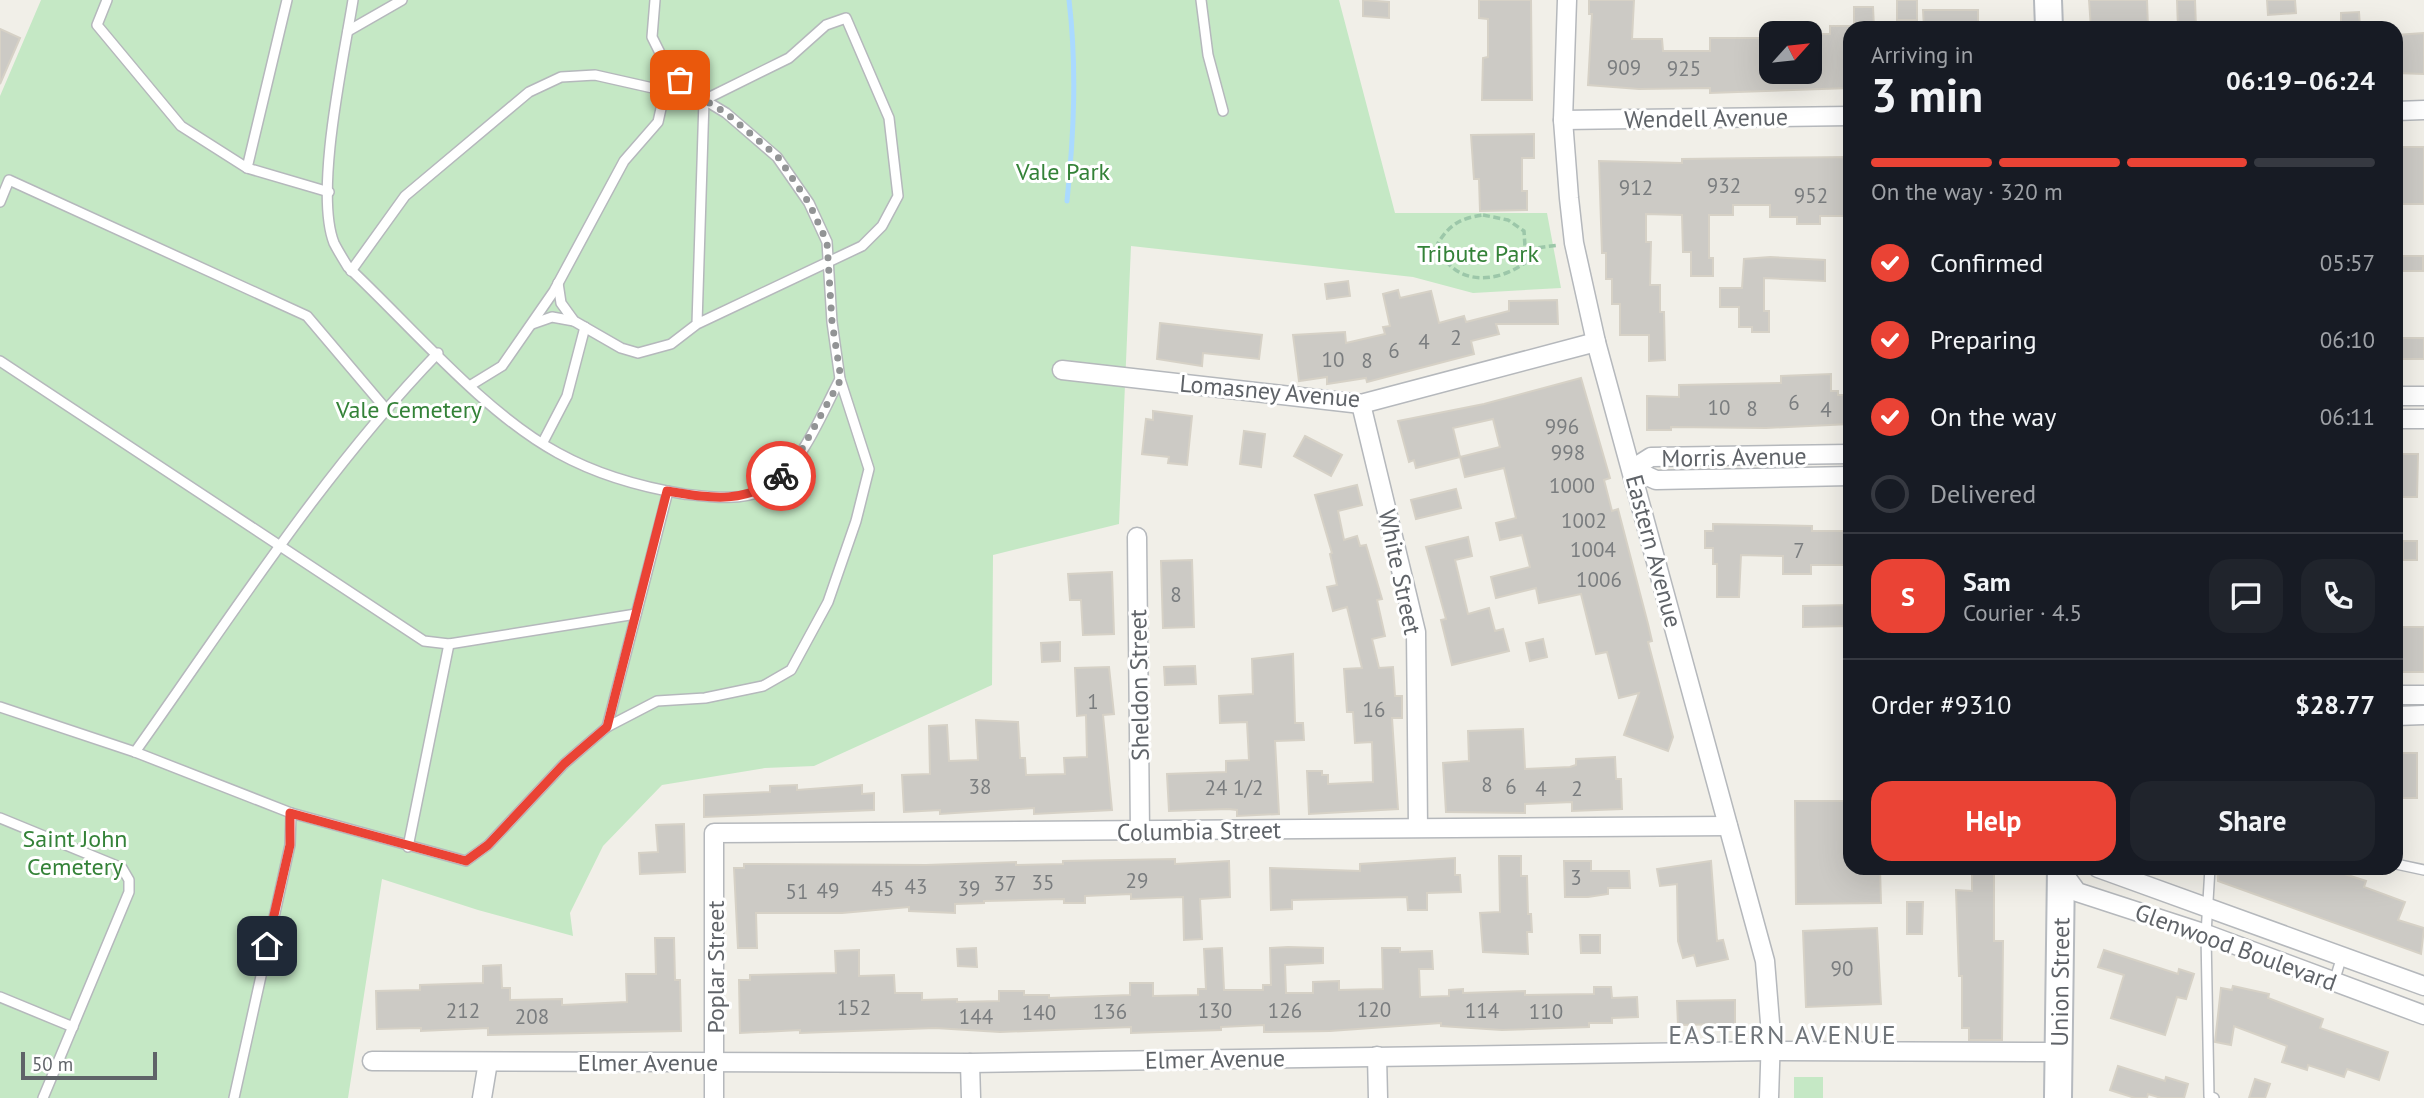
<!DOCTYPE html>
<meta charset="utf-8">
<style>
:root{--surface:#171b24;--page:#20242c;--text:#f1f3f6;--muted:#9ea1a6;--line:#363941;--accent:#ea4335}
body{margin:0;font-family:"PT Sans",sans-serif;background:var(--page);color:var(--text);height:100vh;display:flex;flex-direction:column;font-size:26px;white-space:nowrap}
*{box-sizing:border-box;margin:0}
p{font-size:23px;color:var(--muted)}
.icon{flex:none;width:38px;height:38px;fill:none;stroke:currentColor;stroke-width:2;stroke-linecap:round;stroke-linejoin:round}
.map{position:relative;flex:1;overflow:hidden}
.side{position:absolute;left:1843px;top:21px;width:560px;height:854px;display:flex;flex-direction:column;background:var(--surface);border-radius:21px;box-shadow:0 7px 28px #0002}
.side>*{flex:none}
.needle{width:46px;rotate:63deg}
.fabs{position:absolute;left:1759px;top:21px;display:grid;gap:14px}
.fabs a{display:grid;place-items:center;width:63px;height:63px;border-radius:14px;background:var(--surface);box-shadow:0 7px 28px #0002;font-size:35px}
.scale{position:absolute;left:21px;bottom:18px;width:136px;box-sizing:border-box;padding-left:7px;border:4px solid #5f6368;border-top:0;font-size:19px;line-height:24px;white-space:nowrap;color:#5f6368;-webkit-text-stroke:5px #fff;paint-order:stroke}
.pin{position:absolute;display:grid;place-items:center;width:60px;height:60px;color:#fff;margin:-30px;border-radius:14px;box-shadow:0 4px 10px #0006}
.courier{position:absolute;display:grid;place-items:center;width:70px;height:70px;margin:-35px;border:5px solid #ea4335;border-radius:50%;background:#fff;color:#222;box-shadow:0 2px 9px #0007}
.overview em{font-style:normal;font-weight:800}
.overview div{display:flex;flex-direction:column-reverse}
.overview{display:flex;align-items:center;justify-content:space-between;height:119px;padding:0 28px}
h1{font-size:46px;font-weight:800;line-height:52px}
.bar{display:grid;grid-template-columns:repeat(4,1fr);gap:10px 7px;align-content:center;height:84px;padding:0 28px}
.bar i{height:9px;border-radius:5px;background:var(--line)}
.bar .on{background:var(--accent)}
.bar p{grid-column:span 4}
.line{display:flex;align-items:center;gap:18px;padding:0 28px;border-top:2px solid var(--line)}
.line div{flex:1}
.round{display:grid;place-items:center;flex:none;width:74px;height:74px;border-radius:21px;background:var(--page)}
ol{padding:0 28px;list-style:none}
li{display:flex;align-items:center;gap:21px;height:77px}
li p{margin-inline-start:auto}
li .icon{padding:7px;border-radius:50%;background:var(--accent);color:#fff;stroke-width:4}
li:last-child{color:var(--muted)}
li i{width:38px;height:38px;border:4px solid var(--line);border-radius:50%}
.primary-button{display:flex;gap:14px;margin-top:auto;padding:14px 28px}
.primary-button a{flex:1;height:80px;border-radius:21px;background:var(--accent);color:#fff;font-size:28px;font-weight:800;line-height:80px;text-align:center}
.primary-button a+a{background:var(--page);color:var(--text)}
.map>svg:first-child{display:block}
.green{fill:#c5e8c5}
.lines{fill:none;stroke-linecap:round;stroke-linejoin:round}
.stream{stroke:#aadaff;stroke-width:5}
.building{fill:#cccac5;stroke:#d6d1c6;stroke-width:2}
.service-casing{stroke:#b5b8bc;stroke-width:12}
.minor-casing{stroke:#b5b8bc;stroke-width:21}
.secondary-casing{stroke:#b6babf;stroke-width:30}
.path{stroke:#9cc7a9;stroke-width:3.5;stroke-dasharray:7 3.5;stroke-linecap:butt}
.service{stroke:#fff;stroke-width:9}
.minor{stroke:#fff;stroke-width:18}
.secondary{stroke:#fff;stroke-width:26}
.done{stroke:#929495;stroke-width:7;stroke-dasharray:0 12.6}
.route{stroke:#ea4335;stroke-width:9}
.labels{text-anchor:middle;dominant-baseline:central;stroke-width:6;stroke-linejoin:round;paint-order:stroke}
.number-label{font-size:21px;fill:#7a7d7f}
.street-label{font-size:24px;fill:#5f6368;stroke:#fff}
.park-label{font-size:24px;fill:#348238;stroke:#fff}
.neighbourhood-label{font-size:26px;letter-spacing:2px;fill:#70757a;stroke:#fff}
</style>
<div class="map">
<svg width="2424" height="1098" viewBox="0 0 2424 1098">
<rect width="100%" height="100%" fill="#f1efe8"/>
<g class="green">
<polygon points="41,0 1339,0 1395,213 1547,213 1561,288 1473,293 1413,277 1131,246 1119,524 993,555 992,685 814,766 765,768 662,785 603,846 570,913 573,936 478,910 382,879 348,1098 0,1098 0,96"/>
<rect x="1794" y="1077" width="29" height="21"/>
</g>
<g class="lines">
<path class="stream" d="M1067,201C1074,133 1077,68 1069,0"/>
</g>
<g class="building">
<polygon points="1363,0 1389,2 1389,18 1363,16"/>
<polygon points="1479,0 1531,0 1532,100 1482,100 1483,58 1488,57 1488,19 1479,18"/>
<polygon points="1589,0 1634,0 1632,39 1662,39 1663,51 1710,51 1710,38 1760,38 1760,72 1810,72 1810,34 1830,34 1830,26 1850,26 1850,88 1710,93 1710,88 1639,89 1588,85 1592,14 1589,14"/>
<rect x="1897" y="0" width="20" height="20"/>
<polygon points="2089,0 2147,0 2148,28 2091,28"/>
<polygon points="2177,0 2195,0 2196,28 2178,28"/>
<polygon points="2267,0 2295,0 2296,13 2268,15"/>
<polygon points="1854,7 1873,7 1874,28 1854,28"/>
<polygon points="1923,10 1978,10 1978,28 1924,28"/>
<polygon points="2359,12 2360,28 2341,28 2341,13"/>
<polygon points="0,29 20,38 0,84"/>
<polygon points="2424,33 2424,74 2396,73 2396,35"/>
<polygon points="1534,134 1534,158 1522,158 1522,191 1527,191 1527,210 1480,211 1479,179 1474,179 1471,135"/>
<rect x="2402" y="147" width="22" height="57"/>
<polygon points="1847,157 1847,216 1820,216 1820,224 1797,224 1797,217 1770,217 1770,205 1733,205 1733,215 1709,215 1709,258 1713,258 1713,276 1691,276 1691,252 1683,252 1682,215 1646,214 1646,242 1651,242 1650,285 1660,285 1660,312 1664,312 1665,360 1649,361 1649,335 1620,335 1620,304 1612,304 1612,279 1606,279 1606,253 1602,253 1599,161 1682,163 1682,159"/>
<rect x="2401" y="256" width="22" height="15"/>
<polygon points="1770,257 1825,260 1825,281 1764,278 1764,311 1769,311 1769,332 1752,332 1752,327 1739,327 1739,307 1720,307 1720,288 1742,288 1744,259"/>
<polygon points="1348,281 1350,296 1327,299 1325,284"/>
<polygon points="1398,290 1400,298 1431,291 1439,323 1464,316 1466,322 1509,311 1509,301 1557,300 1558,324 1496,324 1499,334 1471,341 1474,354 1367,382 1366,378 1327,384 1327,377 1299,381 1293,335 1345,332 1346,343 1385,334 1383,327 1390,326 1383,294"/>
<polygon points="1160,323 1262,335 1259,359 1203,353 1202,366 1157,359"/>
<rect x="2396" y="338" width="28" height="21"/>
<polygon points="1831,374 1831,391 1838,391 1838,395 1850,395 1850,424 1766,428 1671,427 1671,430 1647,430 1647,396 1679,397 1679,385 1781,383 1781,376"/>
<polygon points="1581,378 1610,478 1604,480 1612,511 1618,509 1648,624 1652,641 1648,642 1673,737 1668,751 1624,735 1639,693 1619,698 1607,652 1596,654 1581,594 1539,603 1536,588 1496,598 1491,577 1530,567 1522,535 1500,540 1496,523 1516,518 1504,468 1465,477 1460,457 1500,447 1493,419 1453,428 1460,457 1416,468 1414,460 1409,462 1398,421 1484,404"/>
<polygon points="1153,411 1192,416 1187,465 1168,463 1169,457 1142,454 1146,419 1153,420"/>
<polygon points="1244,431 1265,434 1261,467 1240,464"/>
<polygon points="1305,436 1342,455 1331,476 1294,456"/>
<polygon points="2396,454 2418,454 2417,497 2396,497"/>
<polygon points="1357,485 1362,505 1338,511 1344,540 1357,536 1360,546 1366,545 1382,599 1377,600 1385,636 1372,639 1379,668 1393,667 1395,696 1402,696 1402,718 1392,718 1398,809 1309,814 1307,771 1322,771 1322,775 1328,775 1328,784 1373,782 1372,742 1355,743 1353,712 1347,712 1344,669 1362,668 1347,607 1333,611 1327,587 1337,585 1330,554 1332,553 1315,495"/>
<polygon points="1456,489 1461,508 1416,519 1411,500"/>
<polygon points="1713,524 1812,526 1812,531 1850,531 1850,555 1847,555 1847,565 1811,565 1811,574 1783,574 1783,556 1741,555 1739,597 1717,597 1717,564 1713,564 1713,548 1705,548 1705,531 1713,531"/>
<polygon points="1468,537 1472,556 1455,560 1468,614 1489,608 1495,631 1503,629 1509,651 1452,665 1441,620 1446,619 1426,547"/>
<rect x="2403" y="541" width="14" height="19"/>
<polygon points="1192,560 1194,627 1163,628 1161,561"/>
<polygon points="1112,572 1114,634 1083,635 1081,600 1070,600 1068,574"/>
<polygon points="1850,605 1850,626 1803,627 1803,606"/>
<rect x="2396" y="627" width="28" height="45"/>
<polygon points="1543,639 1547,657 1530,661 1526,643"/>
<polygon points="1060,642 1060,661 1042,662 1041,643"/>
<polygon points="1293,654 1295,723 1303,723 1304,740 1275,741 1279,814 1237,816 1237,810 1228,809 1169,811 1167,774 1226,772 1226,761 1249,760 1247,722 1220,723 1219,696 1253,694 1252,659"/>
<polygon points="1195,666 1196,684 1165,685 1164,667"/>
<polygon points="1109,667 1114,714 1103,715 1112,810 1034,814 1034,808 940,814 940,810 904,812 902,775 930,774 929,726 947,725 949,761 978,760 976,720 1018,722 1020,758 1025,758 1026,775 1065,774 1064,758 1087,757 1086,715 1077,716 1075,668"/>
<polygon points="1523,729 1525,769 1570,767 1576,765 1576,759 1615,757 1616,779 1621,779 1622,809 1572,811 1572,802 1525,804 1525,813 1446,812 1443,763 1469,761 1468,731"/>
<polygon points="2400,753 2417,753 2417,798 2399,798"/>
<polygon points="797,785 797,790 862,785 862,794 874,793 874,810 704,817 704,795 770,792 770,786"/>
<polygon points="1795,801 1850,801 1850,868 1880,868 1881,903 1796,904"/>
<polygon points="684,824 685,872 640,874 639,853 658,852 656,825"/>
<polygon points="1499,856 1521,856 1521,876 1527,876 1528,914 1531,914 1532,932 1527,932 1528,954 1483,952 1480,913 1500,912"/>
<polygon points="1455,858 1455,875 1460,875 1461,892 1427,893 1427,910 1408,910 1407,897 1292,900 1292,909 1271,910 1270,868 1360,871 1360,864"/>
<polygon points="1175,859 1175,864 1229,861 1230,897 1200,899 1202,939 1184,940 1183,897 1131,899 1131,894 1085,896 1085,903 1064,903 1064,899 984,901 984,903 955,904 955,913 909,911 909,907 842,913 756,913 757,948 738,948 734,868 744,868 744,864 926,865 1016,862 1016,865 1063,864 1063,861"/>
<polygon points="1564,861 1591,861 1591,871 1629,871 1630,888 1608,888 1608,894 1588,897 1565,897"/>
<polygon points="1711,861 1717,941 1723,940 1728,959 1697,966 1694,955 1683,958 1678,941 1677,884 1660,886 1657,869"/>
<polygon points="1972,868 1994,868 1994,941 2003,941 2002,1040 1969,1040 1969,1028 1962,1028 1962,976 1959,976 1956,890 1972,891"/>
<polygon points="2217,868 2326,868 2366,881 2364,887 2405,902 2398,920 2424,928 2421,954 2218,881"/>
<polygon points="1907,902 1923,902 1922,934 1907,934"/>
<polygon points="1877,928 1881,1004 1806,1007 1803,931"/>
<polygon points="1580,935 1600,935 1600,953 1581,953"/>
<polygon points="655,938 674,938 675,980 680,980 681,1031 488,1035 488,1028 421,1031 421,1028 377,1029 376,991 420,990 420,985 483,983 483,966 501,965 502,988 510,988 510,1000 562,999 562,1005 627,1002 626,974 656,974"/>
<polygon points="976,948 977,967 958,966 957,949"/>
<polygon points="1222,948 1224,990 1263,990 1263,985 1271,985 1270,948 1288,947 1323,948 1323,963 1285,965 1286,993 1313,993 1313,982 1339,981 1339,990 1383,989 1382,948 1400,948 1400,952 1432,951 1433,969 1419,969 1420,997 1449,996 1449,990 1463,989 1463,993 1525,991 1525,995 1594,994 1594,987 1611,987 1612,998 1637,997 1638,1017 1612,1018 1612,1023 1589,1023 1589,1027 1502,1030 1441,1026 1441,1023 1330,1031 1264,1032 1264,1025 1221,1027 1221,1030 1131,1033 1131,1027 1000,1032 935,1028 800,1033 800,1030 740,1033 739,980 750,980 750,975 836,973 835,951 859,950 859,976 894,975 895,993 922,993 922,1000 957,999 957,1002 999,1001 999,991 1024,991 1024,995 1049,995 1049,998 1130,995 1130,983 1153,983 1153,996 1198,995 1198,989 1206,989 1204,949"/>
<polygon points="2104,950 2178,974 2179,969 2194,974 2186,999 2177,997 2165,1035 2111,1018 2124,975 2098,967"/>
<polygon points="2233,986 2269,994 2268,998 2323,1019 2320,1028 2388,1052 2379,1080 2347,1069 2344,1077 2308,1065 2307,1070 2282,1062 2287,1046 2234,1026 2231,1045 2215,1042 2221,988 2232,990"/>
<polygon points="1735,1000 1735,1024 1678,1025 1677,1001"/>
<polygon points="2118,1066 2165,1081 2166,1077 2188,1084 2184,1098 2161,1098 2148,1094 2147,1098 2135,1098 2110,1090"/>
<polygon points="2255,1079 2270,1084 2265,1098 2249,1098"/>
</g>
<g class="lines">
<defs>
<g id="service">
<polyline points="107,0 97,25 181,126 247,168 329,192"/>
<path d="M353,0C344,57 314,192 334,243C338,251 343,259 348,267C410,325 484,413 558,453C596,474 641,487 684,494C709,497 745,502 767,488C803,464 820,417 840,379"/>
<polyline points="1201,0 1208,55 1223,111"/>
<polyline points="348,31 402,0"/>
<polyline points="247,168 287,0"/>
<polyline points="0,202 9,180 307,316 385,408"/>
<polyline points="351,271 405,196 529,92 561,77 595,75 666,91"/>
<polyline points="558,283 561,303 574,321 621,348 638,353 671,344 697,324 862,246 882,226 898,196 889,118 846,18 826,25 789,58 704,100 697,324"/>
<polyline points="532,324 552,317 574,321"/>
<polyline points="0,361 424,641 449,644 636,614"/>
<polyline points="471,385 502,366 554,291 624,161 658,122 670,68"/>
<polyline points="543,442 567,396 585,327"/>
<polyline points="0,707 135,752 291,813 466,861 488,845 564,764 607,727 657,701 705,698 763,686 791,670 828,602 856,521 869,469 840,379 832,322 827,242 809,203 777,157 726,113 691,92 663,59 652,37 655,0"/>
<polyline points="607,727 668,491"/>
<path d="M135,752C231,617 322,473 438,353"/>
<polyline points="0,818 122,868 129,880 129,892 43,1098"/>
<polyline points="408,847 449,644"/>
<polyline points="2396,864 2424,870"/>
<polyline points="2210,868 2206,934 2209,1096 2214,1098"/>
<polyline points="2334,982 2342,956"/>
<polyline points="0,997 73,1027"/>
<polyline points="234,1098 290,845 291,813"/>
</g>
<g id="minor">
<polyline points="1567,0 1563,120 1569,198 1574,243 1596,342 1765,961 1771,1035 1769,1098"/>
<polyline points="2396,111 2424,110"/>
<polyline points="1563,120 1850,116"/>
<polyline points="1062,370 1361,404 1596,342"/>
<polyline points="2396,396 2424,396"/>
<polyline points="1361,404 1416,632 1418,827"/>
<polyline points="2396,419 2424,419"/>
<polyline points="1632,469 1651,457 1850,454"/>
<polyline points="1632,469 1656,480 1850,476"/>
<polyline points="1137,537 1140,832"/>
<polyline points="2396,695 2424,695"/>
<polyline points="2396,716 2424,715"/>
<polyline points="2098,868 2424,986"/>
<polyline points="2061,870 2077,892 2206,934 2424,1015"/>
<polyline points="1377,1056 1378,1098"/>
<polyline points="372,1061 970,1063 1770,1051 2058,1052"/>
<polyline points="970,1063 971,1098"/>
<polyline points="482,1098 488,1062"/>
<polyline points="714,1098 714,833 1728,826"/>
</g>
<g id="secondary">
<polyline points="2048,0 2049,28"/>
<path id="s1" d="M2058,1098L2061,868"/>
</g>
</defs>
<use href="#service" class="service-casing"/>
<use href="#minor" class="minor-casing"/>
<use href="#secondary" class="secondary-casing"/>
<g class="path">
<path d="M1483,215L1508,220L1524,231L1526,262C1496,285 1449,286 1438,243C1450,224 1461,218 1483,215Z"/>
<polyline points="1528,249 1559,245"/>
</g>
<use href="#service" class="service"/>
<use href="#minor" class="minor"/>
<use href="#secondary" class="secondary"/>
</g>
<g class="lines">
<polyline class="done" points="680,80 691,92 726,113 778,157 809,203 827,242 832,322 841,379 792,467 781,476"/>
<path class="route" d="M267,946L290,845V813L466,861L488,845L564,764L607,727L667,491C710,498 745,505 781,476"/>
</g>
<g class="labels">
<g class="number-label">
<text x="1624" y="67">909</text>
<text x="1684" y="68">925</text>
<text x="1724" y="185">932</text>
<text x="1636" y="187">912</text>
<text x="1811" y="195">952</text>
<text x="1456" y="337">2</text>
<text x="1424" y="341">4</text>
<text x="1394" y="350">6</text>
<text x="1333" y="359">10</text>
<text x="1367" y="360">8</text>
<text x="1794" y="402">6</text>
<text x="1719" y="407">10</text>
<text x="1752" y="408">8</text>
<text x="1826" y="409">4</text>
<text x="1562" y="426">996</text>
<text x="1568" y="452">998</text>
<text x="1572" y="485">1000</text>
<text x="1584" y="520">1002</text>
<text x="1593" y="549">1004</text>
<text x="1799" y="550">7</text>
<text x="1599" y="579">1006</text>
<text x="1176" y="594">8</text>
<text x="1093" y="701">1</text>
<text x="1374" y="709">16</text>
<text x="1487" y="784">8</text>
<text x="980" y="786">38</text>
<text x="1511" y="786">6</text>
<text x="1234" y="787">24 1/2</text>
<text x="1541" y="788">4</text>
<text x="1577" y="788">2</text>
<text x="1576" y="877">3</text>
<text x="1137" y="880">29</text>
<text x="1043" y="882">35</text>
<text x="1005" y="883">37</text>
<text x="916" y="886">43</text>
<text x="883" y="888">45</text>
<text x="969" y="888">39</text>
<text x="828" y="890">49</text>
<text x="797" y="891">51</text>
<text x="1842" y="968">90</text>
<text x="854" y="1007">152</text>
<text x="1374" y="1009">120</text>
<text x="463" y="1010">212</text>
<text x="1215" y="1010">130</text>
<text x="1285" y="1010">126</text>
<text x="1482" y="1010">114</text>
<text x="1110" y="1011">136</text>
<text x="1546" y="1011">110</text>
<text x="1039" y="1012">140</text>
<text x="532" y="1016">208</text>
<text x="976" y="1016">144</text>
</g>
<g class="street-label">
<text transform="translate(1706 118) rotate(-1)">Wendell Avenue</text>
<text transform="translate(1270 391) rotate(5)">Lomasney Avenue</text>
<text transform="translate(1734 457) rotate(-1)">Morris Avenue</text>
<text transform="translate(1654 551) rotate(75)">Eastern Avenue</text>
<text transform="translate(1400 572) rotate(78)">White Street</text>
<text transform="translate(1139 685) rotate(-91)">Sheldon Street</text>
<text transform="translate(1199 831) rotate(-1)">Columbia Street</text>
<text transform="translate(2236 947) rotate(20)">Glenwood Boulevard</text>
<text transform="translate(715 967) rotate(-90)">Poplar Street</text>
<text stroke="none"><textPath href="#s1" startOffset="116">Union Street</textPath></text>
<text transform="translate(1215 1059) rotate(-1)">Elmer Avenue</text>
<text x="648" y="1062">Elmer Avenue</text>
</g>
<g class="park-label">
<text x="1063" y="171">Vale Park</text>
<text x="1478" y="253">Tribute Park</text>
<text x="409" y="409">Vale Cemetery</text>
<text x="75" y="838">Saint John<tspan x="75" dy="28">Cemetery</tspan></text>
</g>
<g class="neighbourhood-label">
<text x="1783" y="1034">EASTERN AVENUE</text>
</g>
</g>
</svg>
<div class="fabs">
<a><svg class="needle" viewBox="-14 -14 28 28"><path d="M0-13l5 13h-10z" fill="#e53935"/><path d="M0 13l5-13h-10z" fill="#9ea1a6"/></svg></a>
</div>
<div class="scale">50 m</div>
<div class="pin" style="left:680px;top:80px;background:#ea580c"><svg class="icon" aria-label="bag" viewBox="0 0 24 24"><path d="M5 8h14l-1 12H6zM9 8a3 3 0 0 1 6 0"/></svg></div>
<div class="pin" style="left:267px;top:946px;background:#1f2937"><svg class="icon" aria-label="home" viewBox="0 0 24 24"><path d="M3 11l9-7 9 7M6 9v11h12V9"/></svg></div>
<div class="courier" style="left:781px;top:476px"><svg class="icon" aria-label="bike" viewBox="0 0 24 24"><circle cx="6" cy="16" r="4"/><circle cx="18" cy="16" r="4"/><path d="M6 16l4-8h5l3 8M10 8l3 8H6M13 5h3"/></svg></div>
<section class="side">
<div class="overview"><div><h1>3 min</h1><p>Arriving in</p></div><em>06:19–06:24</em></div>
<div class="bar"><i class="on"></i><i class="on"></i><i class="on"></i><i></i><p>On the way · 320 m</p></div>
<ol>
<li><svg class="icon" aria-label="check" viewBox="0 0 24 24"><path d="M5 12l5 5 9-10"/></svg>Confirmed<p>05:57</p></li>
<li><svg class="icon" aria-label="check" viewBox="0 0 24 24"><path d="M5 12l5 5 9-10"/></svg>Preparing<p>06:10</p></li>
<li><svg class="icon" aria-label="check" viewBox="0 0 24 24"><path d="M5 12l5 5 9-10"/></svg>On the way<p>06:11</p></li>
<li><i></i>Delivered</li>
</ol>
<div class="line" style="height:126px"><b class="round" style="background:var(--accent);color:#fff">S</b><div><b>Sam</b><p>Courier · 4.5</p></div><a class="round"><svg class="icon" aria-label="chat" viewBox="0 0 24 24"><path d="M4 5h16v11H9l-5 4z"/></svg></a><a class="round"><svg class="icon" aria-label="phone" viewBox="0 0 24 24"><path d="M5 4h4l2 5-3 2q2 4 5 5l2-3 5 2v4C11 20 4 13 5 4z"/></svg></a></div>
<div class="line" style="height:91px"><div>Order #9310</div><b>$28.77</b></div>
<div class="primary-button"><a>Help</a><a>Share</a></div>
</section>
</div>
